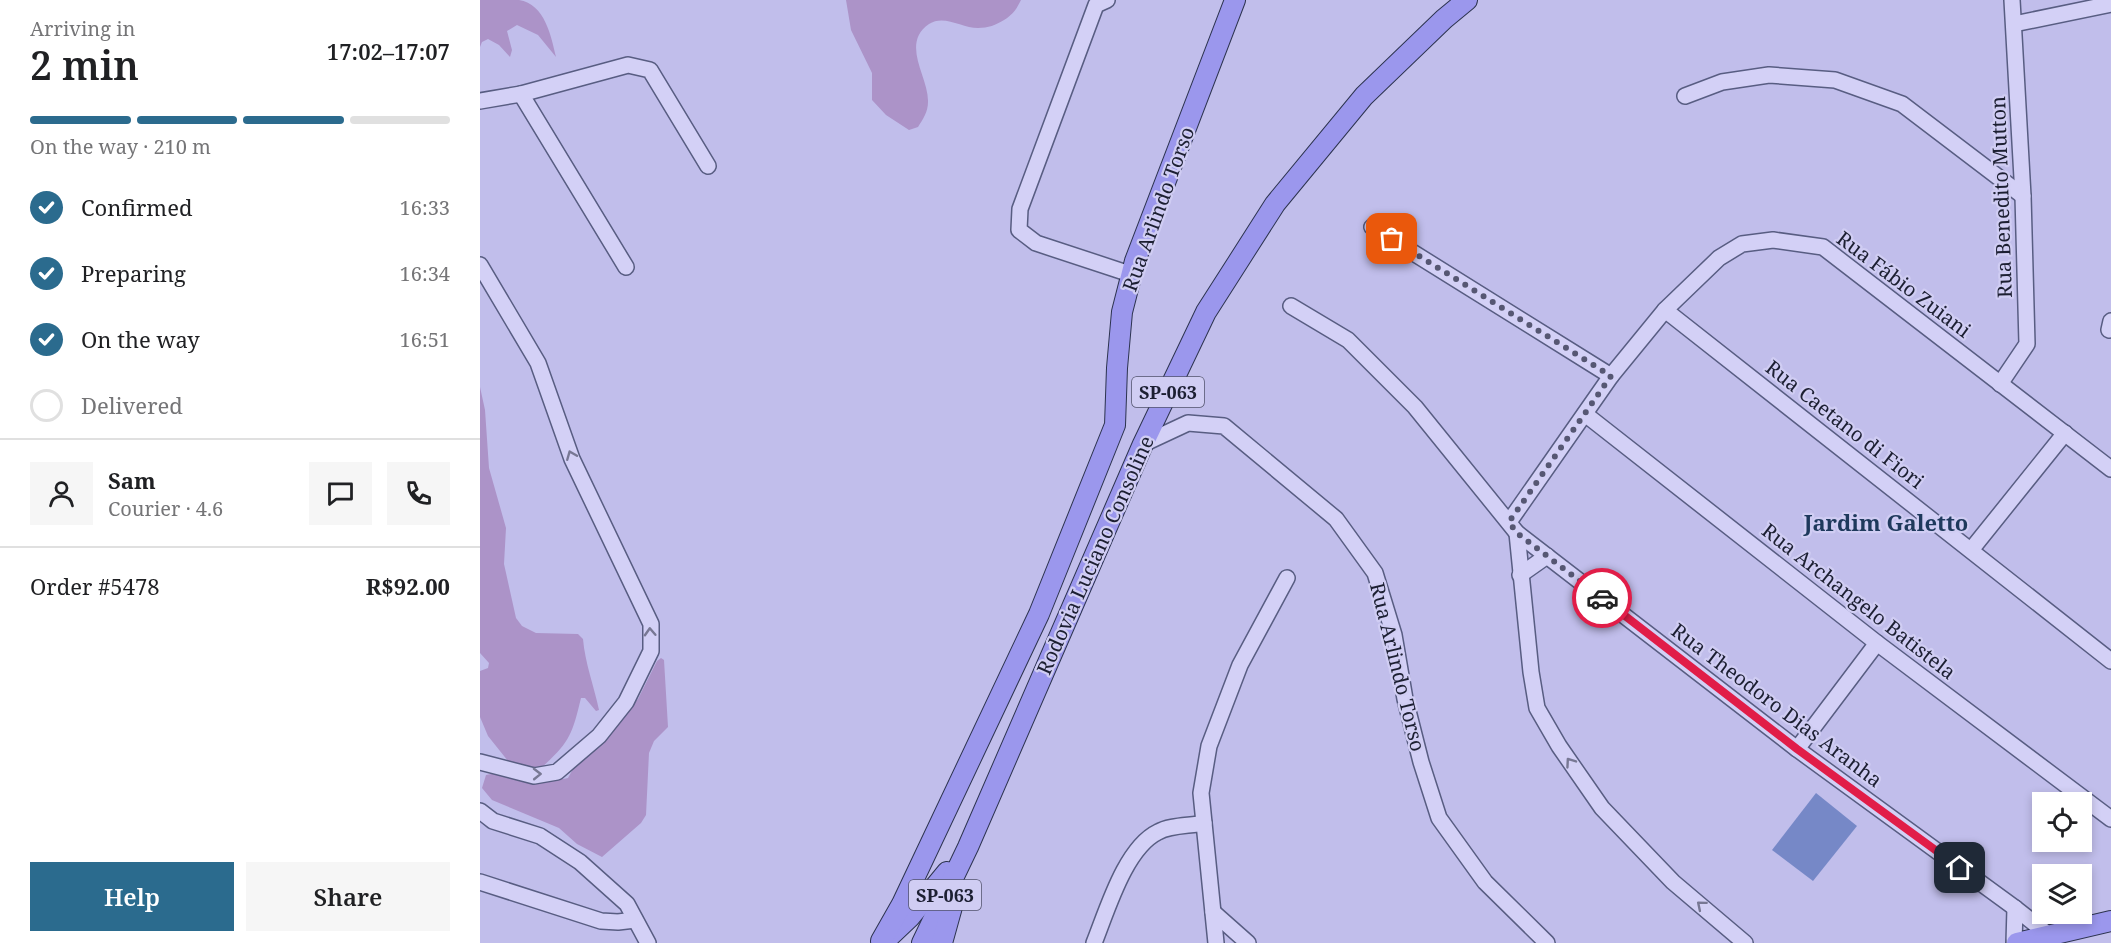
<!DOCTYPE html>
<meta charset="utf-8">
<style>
:root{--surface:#fff;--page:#f6f6f6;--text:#202124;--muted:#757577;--line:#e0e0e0;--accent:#2b6b8e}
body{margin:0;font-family:"Noto Serif",serif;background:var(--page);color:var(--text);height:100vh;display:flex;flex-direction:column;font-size:22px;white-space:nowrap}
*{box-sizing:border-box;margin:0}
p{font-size:20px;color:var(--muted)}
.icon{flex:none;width:33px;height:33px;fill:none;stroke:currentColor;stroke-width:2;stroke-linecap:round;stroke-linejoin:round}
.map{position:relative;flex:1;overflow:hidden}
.details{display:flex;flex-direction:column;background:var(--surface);width:480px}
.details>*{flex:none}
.fabs{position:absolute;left:1552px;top:792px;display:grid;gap:12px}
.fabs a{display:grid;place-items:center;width:60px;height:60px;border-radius:0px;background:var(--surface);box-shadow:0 3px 9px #0003;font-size:30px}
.pin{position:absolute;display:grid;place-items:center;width:51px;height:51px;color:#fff;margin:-26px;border-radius:12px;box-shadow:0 3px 9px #0006}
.courier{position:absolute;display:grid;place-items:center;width:60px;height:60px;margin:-30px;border:4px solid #e11d48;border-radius:50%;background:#fff;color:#222;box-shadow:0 2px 8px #0007}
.headline em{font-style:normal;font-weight:600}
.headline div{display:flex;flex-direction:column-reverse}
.headline{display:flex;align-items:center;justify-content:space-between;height:102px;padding:0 30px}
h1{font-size:39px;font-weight:600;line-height:45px}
.bar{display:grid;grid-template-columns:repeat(4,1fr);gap:9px 6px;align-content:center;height:72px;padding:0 30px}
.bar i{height:8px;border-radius:4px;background:var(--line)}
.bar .active{background:var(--accent)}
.bar p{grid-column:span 4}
.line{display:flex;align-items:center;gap:15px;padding:0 30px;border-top:2px solid var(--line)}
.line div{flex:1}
.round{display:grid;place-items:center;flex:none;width:63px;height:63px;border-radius:0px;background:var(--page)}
ol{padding:0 30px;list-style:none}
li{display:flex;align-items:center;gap:18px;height:66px}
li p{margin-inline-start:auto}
li .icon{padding:6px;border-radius:50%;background:var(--accent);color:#fff;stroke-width:4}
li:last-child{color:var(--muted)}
li i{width:33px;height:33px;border:3px solid var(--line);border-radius:50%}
.action{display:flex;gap:12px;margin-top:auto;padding:12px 30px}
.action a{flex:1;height:69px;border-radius:0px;background:var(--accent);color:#fff;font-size:24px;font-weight:600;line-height:69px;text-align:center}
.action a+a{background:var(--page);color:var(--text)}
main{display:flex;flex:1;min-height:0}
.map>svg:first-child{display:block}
.green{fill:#ac93c8}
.building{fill:#7688c7}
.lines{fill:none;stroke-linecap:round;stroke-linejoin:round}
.minor-casing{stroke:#585d82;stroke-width:18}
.major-casing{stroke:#2c334f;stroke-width:22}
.minor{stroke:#d3d0f6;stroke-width:15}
.major{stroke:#9b97ed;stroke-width:20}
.oneway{stroke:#787894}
.done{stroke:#565773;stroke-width:6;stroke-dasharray:0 10.8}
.route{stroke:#e11d48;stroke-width:8}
.labels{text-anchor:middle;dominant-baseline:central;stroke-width:4.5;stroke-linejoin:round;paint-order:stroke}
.shield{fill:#d0cdf3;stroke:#52536c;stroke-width:1.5}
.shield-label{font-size:18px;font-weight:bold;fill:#1c1f32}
.street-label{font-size:20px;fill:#1c1f32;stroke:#d0cdf3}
.quarter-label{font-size:22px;font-weight:bold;fill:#1e395c;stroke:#d0cdf3}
</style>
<main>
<section class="details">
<div class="headline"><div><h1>2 min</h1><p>Arriving in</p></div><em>17:02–17:07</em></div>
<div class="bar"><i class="active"></i><i class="active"></i><i class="active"></i><i></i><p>On the way · 210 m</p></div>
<ol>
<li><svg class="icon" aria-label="check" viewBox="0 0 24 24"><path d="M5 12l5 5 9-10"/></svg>Confirmed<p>16:33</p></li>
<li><svg class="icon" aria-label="check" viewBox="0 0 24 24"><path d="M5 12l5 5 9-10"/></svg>Preparing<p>16:34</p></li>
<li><svg class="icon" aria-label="check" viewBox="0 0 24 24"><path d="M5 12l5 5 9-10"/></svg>On the way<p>16:51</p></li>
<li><i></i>Delivered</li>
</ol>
<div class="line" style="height:108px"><a class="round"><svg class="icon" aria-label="person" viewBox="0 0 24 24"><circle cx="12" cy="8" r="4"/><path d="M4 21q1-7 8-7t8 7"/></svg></a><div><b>Sam</b><p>Courier · 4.6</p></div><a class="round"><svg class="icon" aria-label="chat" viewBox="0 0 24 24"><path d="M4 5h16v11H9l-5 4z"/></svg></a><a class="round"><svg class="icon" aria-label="phone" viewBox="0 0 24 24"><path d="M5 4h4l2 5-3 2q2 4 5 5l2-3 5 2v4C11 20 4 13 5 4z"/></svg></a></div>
<div class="line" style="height:78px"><div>Order #5478</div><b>R$92.00</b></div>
<div class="action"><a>Help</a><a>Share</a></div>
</section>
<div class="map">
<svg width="1631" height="943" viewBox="0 0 1631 943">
<rect width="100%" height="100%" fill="#c1beeb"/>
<g class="green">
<path d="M0,0C12,0 27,0 39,0C65,4 71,36 76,57L58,35L37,25L27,31L32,50L30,57L19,45L8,39L2,42L0,47Z"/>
<path d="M366,0H541C536,10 533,14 524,20C516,25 508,28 498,28C482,28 464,14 449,24C420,44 449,77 448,102C448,112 443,119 438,127L429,130L406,115L392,100V73L371,30Z"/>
<path d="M0,387L5,410L9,468L26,528L24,564L36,618L42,626L56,633L98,634L103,639C105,663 114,686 119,710L116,711L105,698H101C92,735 90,742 61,768V774L83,779L88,778L100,756L158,699L177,661L181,658L184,660L188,727L174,741L169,753L166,815L161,823L122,857L97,844L79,828L12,800L2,788L6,775L21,772L28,761L8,736L0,717V671L8,668L9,663L0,653Z"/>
</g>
<polygon class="building" points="1336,793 1377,826 1333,881 1292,850"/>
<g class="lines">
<defs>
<g id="minor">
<polyline points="627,0 616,5 540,209 539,230 556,243 653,275"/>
<polyline points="1534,24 1631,4"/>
<polyline points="41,94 146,267"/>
<polyline points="1205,96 1242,82 1289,75 1355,80 1422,104 1543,196"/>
<polyline points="0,101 41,94 148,65 170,70 228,166"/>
<polyline points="892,227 1131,376 1185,310 1239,258 1262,244 1293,240 1343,247 1631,469"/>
<polyline points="0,265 58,363 92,459 171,624 171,651 146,702 119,736 77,772 54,776 0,762"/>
<polyline points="811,306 868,340 935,407 1037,533 1317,749 1535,908 1569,935"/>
<polyline points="1185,310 1631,661"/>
<polyline points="1629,330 1631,321"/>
<polyline points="1520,384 1547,344 1543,196 1532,0"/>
<polyline points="1105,414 1397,643 1631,819"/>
<polyline points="663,444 708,423 744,426 856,519 895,573 914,635 925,699 941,762 959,818 1005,882 1067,943"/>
<polyline points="1029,522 1131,376"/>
<polyline points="1037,533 1051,672 1057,708 1079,746 1122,808 1193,882 1265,943"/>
<polyline points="1491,550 1585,433"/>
<polyline points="1040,575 1067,556"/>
<polyline points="1317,749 1397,643"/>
<polyline points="0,811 13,821 60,836 100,862 147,904 168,943"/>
<polyline points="0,882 121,921 138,922 155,920"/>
<polyline points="733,912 768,943"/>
<path d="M614,943C627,911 645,848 678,832C690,825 710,826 724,823"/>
<polyline points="736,943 721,793 729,746 760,665 807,578"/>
<polyline points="1534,943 1535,908"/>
</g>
<g id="major">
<polyline points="411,935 430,917 467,872"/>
<polyline points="401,941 422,904 559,614 635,425 637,368 642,312 655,261 755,0"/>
<polyline points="442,943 488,847 663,444 726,312 795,204 884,96 964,19 987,0"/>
<polyline points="462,943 475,896"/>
<polyline points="1537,943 1631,921"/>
</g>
</defs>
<use href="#minor" class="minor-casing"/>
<use href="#major" class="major-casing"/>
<use href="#minor" class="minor"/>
<use href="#major" class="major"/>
</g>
<defs><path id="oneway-chevron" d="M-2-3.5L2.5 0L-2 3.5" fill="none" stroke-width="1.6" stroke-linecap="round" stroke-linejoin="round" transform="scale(1.5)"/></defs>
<g class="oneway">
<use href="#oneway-chevron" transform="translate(91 455) rotate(-112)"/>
<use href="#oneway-chevron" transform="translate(170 632) rotate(-93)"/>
<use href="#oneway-chevron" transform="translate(1090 762) rotate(-125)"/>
<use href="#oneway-chevron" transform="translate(57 774) rotate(-1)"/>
<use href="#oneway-chevron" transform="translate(1221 905) rotate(-140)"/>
</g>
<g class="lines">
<polyline class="done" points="912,239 1131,376 1029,522 1037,533 1122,598"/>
<polyline class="route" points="1122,598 1317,749 1480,868"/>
</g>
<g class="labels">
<g class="shield">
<rect x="652" y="377" width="72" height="30" rx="4.5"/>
<rect x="429" y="880" width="72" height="30" rx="4.5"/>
</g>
<g class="shield-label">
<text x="688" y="392">SP-063</text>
<text x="465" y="895">SP-063</text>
</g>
<g class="street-label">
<text transform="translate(1521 197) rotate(-92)">Rua Benedito Mutton</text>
<text transform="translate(678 209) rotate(-70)">Rua Arlindo Torso</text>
<text transform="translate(1424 284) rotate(37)">Rua Fábio Zuiani</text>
<text transform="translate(1365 424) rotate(38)">Rua Caetano di Fiori</text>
<text transform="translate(615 555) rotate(-66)">Rodovia Luciano Consoline</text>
<text transform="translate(1379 601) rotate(38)">Rua Archangelo Batistela</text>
<text transform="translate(918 667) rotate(76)">Rua Arlindo Torso</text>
<text transform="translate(1297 705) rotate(37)">Rua Theodoro Dias Aranha</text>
</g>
<g class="quarter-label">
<text x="1406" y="522">Jardim Galetto</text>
</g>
</g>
</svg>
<div class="fabs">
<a><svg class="icon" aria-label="locate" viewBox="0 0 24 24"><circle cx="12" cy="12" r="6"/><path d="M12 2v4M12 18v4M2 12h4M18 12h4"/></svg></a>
<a><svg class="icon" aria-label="layers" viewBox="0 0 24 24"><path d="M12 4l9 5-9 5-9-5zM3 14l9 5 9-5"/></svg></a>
</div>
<div class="pin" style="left:912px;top:239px;background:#ea580c"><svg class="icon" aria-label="bag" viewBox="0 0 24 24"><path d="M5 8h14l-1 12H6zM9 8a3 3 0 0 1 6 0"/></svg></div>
<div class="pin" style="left:1480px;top:868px;background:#1f2937"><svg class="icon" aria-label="home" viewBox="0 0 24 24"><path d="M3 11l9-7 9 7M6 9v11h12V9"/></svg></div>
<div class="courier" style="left:1122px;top:598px"><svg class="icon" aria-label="car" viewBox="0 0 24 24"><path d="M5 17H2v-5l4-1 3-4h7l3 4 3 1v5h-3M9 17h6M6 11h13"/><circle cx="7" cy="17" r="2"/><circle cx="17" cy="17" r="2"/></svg></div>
</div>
</main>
